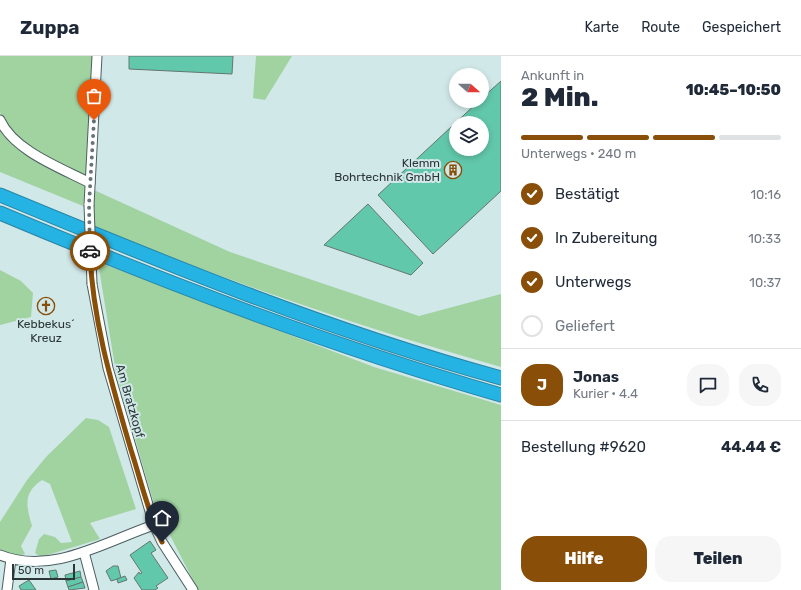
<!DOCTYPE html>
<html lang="de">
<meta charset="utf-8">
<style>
:root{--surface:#fff;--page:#f6f6f7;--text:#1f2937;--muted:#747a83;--line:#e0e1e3;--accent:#894e08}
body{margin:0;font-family:Rubik,sans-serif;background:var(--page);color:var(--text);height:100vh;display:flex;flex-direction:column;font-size:15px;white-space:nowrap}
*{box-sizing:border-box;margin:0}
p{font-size:13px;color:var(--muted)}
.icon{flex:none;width:22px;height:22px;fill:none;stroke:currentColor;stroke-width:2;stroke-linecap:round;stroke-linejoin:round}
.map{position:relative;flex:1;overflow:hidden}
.details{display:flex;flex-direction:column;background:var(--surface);width:300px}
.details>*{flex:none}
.needle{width:26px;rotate:111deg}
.fabs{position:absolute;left:449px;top:12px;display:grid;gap:8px}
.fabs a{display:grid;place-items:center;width:40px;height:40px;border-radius:50%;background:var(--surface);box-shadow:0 2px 6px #0003;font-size:20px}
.scale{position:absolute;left:12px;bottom:10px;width:63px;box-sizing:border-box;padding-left:4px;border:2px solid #2d3636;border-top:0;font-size:11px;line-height:14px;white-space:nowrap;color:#2d3636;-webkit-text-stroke:3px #d1e8e9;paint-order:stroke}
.pin{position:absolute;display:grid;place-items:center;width:34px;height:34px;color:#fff;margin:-41px -17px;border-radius:50% 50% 50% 0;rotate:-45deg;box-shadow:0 0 4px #0007}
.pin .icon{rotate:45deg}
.courier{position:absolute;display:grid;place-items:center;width:40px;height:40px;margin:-20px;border:3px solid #894e08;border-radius:50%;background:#fff;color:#222;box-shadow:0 1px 5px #0007}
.headline em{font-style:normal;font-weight:800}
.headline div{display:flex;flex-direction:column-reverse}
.headline{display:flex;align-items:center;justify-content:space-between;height:68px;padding:0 20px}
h1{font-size:26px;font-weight:800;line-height:30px}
.bar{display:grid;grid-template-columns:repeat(4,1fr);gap:6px 4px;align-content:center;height:48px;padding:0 20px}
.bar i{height:5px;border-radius:3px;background:var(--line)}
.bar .selected{background:var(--accent)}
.bar p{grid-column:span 4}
.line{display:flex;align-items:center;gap:10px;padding:0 20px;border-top:1px solid var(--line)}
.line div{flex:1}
.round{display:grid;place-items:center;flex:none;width:42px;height:42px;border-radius:16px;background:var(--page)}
ol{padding:0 20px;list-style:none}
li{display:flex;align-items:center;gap:12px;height:44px}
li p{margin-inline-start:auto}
li .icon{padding:4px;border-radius:50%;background:var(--accent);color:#fff;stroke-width:4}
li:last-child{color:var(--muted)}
li i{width:22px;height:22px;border:2px solid var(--line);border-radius:50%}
.action{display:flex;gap:8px;margin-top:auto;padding:8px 20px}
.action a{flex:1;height:46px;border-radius:16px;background:var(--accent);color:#fff;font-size:16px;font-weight:800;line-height:46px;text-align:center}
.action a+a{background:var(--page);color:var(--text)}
header{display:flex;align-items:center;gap:24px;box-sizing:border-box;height:56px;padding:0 20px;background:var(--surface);border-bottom:1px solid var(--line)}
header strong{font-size:19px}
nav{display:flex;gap:22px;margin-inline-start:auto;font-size:14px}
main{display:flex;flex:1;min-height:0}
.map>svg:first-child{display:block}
.green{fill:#a1d3a1}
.building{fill:#62c8ab;stroke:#647670;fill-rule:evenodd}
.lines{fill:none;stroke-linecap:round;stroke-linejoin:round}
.minor-casing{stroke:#4c5f60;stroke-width:11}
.highway-casing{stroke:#2887a7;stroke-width:15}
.minor{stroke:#fff;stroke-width:9}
.highway{stroke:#25b3e4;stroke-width:13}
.minor-bridge-casing{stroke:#4c5f60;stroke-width:11;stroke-linecap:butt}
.minor-bridge{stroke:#fff;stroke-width:9}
.done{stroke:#667475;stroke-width:4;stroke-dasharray:0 7.2}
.route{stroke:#894e08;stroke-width:5}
.labels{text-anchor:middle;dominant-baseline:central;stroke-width:4;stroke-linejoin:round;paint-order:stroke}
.poi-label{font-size:12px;fill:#2d3636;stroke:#d1e8e9;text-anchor:end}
.street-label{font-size:12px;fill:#2d3636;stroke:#d1e8e9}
</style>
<header>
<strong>Zuppa</strong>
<nav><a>Karte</a><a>Route</a><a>Gespeichert</a></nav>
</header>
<main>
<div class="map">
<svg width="501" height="534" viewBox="0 0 501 534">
<rect width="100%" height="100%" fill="#d1e8e9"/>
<g class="green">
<path d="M0,0H93L87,123C61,109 4,88 0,55C0,37 0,18 0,0Z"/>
<polygon points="256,0 292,0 265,44 253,42"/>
<polygon points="0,69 3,74 86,130 83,150 0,116"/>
<path d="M94,134L230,196L419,260L501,238V311C363,272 226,225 93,170Z"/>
<polygon points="98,206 374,311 501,349 501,534 198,534 154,448 116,317"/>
<polygon points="0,214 21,225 33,237 31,261 0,269"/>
<path d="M86,362L98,364L109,371L136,453L90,467L100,483L41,501L35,497L39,483L44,478L55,481L61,487L72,486L50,428L42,424C23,437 26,449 32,470L21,490L25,498L14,501L0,496V466L27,424L46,401Z"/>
</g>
<g class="building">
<polygon points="129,0 233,0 232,18 129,13"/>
<path d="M501,25V135L433,198L378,139L479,45H482V42ZM456,67H482V93H456Z"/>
<polygon points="368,148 423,207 411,219 324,189"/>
<polygon points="150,485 156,494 151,497 168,522 156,530 158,532 155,534 142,534 134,522 139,516 140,518 142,517 130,499"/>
<polygon points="113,510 118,510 121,522 111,525 106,515"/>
<polygon points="56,514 58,521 51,523 49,515"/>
<polygon points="80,515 81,521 66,525 65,519"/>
<polygon points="125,520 127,524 118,527 117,523"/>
<polygon points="81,521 83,526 68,531 66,525"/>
<polygon points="29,524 36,534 21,534 19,530"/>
<polygon points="83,526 85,532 69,534 68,531"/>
</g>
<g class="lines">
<defs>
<g id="minor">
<path d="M0,64C14,95 61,112 90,127"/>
<polyline points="89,149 97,0"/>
<polyline points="92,228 108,312 154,469 162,486 193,534"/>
<polyline points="84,496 94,534"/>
<path d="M0,499C52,520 106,485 154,469"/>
<polyline points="7,534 11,503"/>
</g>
<g id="highway">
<path d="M0,139C164,207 329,275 501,322"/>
<path d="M0,157C164,226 330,290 501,339"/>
</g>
</defs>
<use href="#minor" class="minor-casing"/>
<use href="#highway" class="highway-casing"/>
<use href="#minor" class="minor"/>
<use href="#highway" class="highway"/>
<defs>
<polyline id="minor-bridge" points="89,149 92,228"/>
</defs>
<use href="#minor-bridge" class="minor-bridge-casing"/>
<use href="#minor-bridge" class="minor-bridge"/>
</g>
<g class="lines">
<polyline class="done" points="90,195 89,149 94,64"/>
<path class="route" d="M90,195C92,263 112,329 131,394C141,425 148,457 162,486"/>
</g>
<defs>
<symbol id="building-ring" viewBox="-11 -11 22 22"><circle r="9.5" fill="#d1e8e9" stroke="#894e08" stroke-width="1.5"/><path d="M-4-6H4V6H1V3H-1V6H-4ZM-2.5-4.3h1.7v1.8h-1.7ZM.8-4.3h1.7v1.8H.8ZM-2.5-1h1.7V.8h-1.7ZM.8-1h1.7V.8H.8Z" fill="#894e08"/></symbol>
<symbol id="church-ring" viewBox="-11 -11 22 22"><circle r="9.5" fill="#d1e8e9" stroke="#894e08" stroke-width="1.5"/><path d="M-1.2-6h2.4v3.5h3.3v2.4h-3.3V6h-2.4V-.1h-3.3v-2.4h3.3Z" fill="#894e08"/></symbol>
</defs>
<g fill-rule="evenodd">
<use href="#building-ring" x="443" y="104" width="20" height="20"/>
<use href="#church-ring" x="36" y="240" width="20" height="20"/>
</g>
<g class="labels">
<g class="poi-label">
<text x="440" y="107">Klemm<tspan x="440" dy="14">Bohrtechnik GmbH</tspan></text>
<text x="46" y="268" text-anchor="middle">Kebbekus´<tspan x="46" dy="14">Kreuz</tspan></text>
</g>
<g class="street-label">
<text transform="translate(130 345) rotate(74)">Am Bratzkopf</text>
</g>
</g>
</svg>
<div class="fabs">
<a><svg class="needle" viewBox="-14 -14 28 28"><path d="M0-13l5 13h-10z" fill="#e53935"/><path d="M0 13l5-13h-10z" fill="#747a83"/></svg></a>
<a><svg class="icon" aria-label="layers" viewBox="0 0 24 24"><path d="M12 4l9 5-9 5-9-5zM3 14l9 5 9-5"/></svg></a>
</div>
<div class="scale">50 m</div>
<div class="pin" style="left:94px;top:64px;background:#ea580c"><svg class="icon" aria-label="bag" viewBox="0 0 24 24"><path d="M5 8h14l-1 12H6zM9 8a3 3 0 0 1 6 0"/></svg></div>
<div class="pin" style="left:162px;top:486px;background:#1f2937"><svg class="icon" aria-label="home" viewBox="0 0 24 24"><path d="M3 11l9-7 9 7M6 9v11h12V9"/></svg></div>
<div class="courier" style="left:90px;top:195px"><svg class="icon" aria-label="car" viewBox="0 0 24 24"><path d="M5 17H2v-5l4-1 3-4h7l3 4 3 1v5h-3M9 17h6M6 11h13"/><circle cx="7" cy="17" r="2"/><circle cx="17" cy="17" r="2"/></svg></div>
</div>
<section class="details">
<div class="headline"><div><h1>2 Min.</h1><p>Ankunft in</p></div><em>10:45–10:50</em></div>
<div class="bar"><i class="selected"></i><i class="selected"></i><i class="selected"></i><i></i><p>Unterwegs · 240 m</p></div>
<ol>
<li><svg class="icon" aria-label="check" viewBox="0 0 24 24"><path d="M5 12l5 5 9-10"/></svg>Bestätigt<p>10:16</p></li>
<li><svg class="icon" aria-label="check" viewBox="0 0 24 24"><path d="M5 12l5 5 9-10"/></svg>In Zubereitung<p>10:33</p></li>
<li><svg class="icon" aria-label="check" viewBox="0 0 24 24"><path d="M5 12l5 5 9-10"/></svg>Unterwegs<p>10:37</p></li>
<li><i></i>Geliefert</li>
</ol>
<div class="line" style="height:72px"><b class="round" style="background:var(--accent);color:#fff">J</b><div><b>Jonas</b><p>Kurier · 4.4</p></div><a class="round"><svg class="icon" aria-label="chat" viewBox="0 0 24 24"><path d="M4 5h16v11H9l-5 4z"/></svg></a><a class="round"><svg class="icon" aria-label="phone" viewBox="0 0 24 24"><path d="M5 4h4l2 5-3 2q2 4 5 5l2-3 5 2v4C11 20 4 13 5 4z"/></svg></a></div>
<div class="line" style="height:52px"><div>Bestellung #9620</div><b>44.44 €</b></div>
<div class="action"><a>Hilfe</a><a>Teilen</a></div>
</section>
</main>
